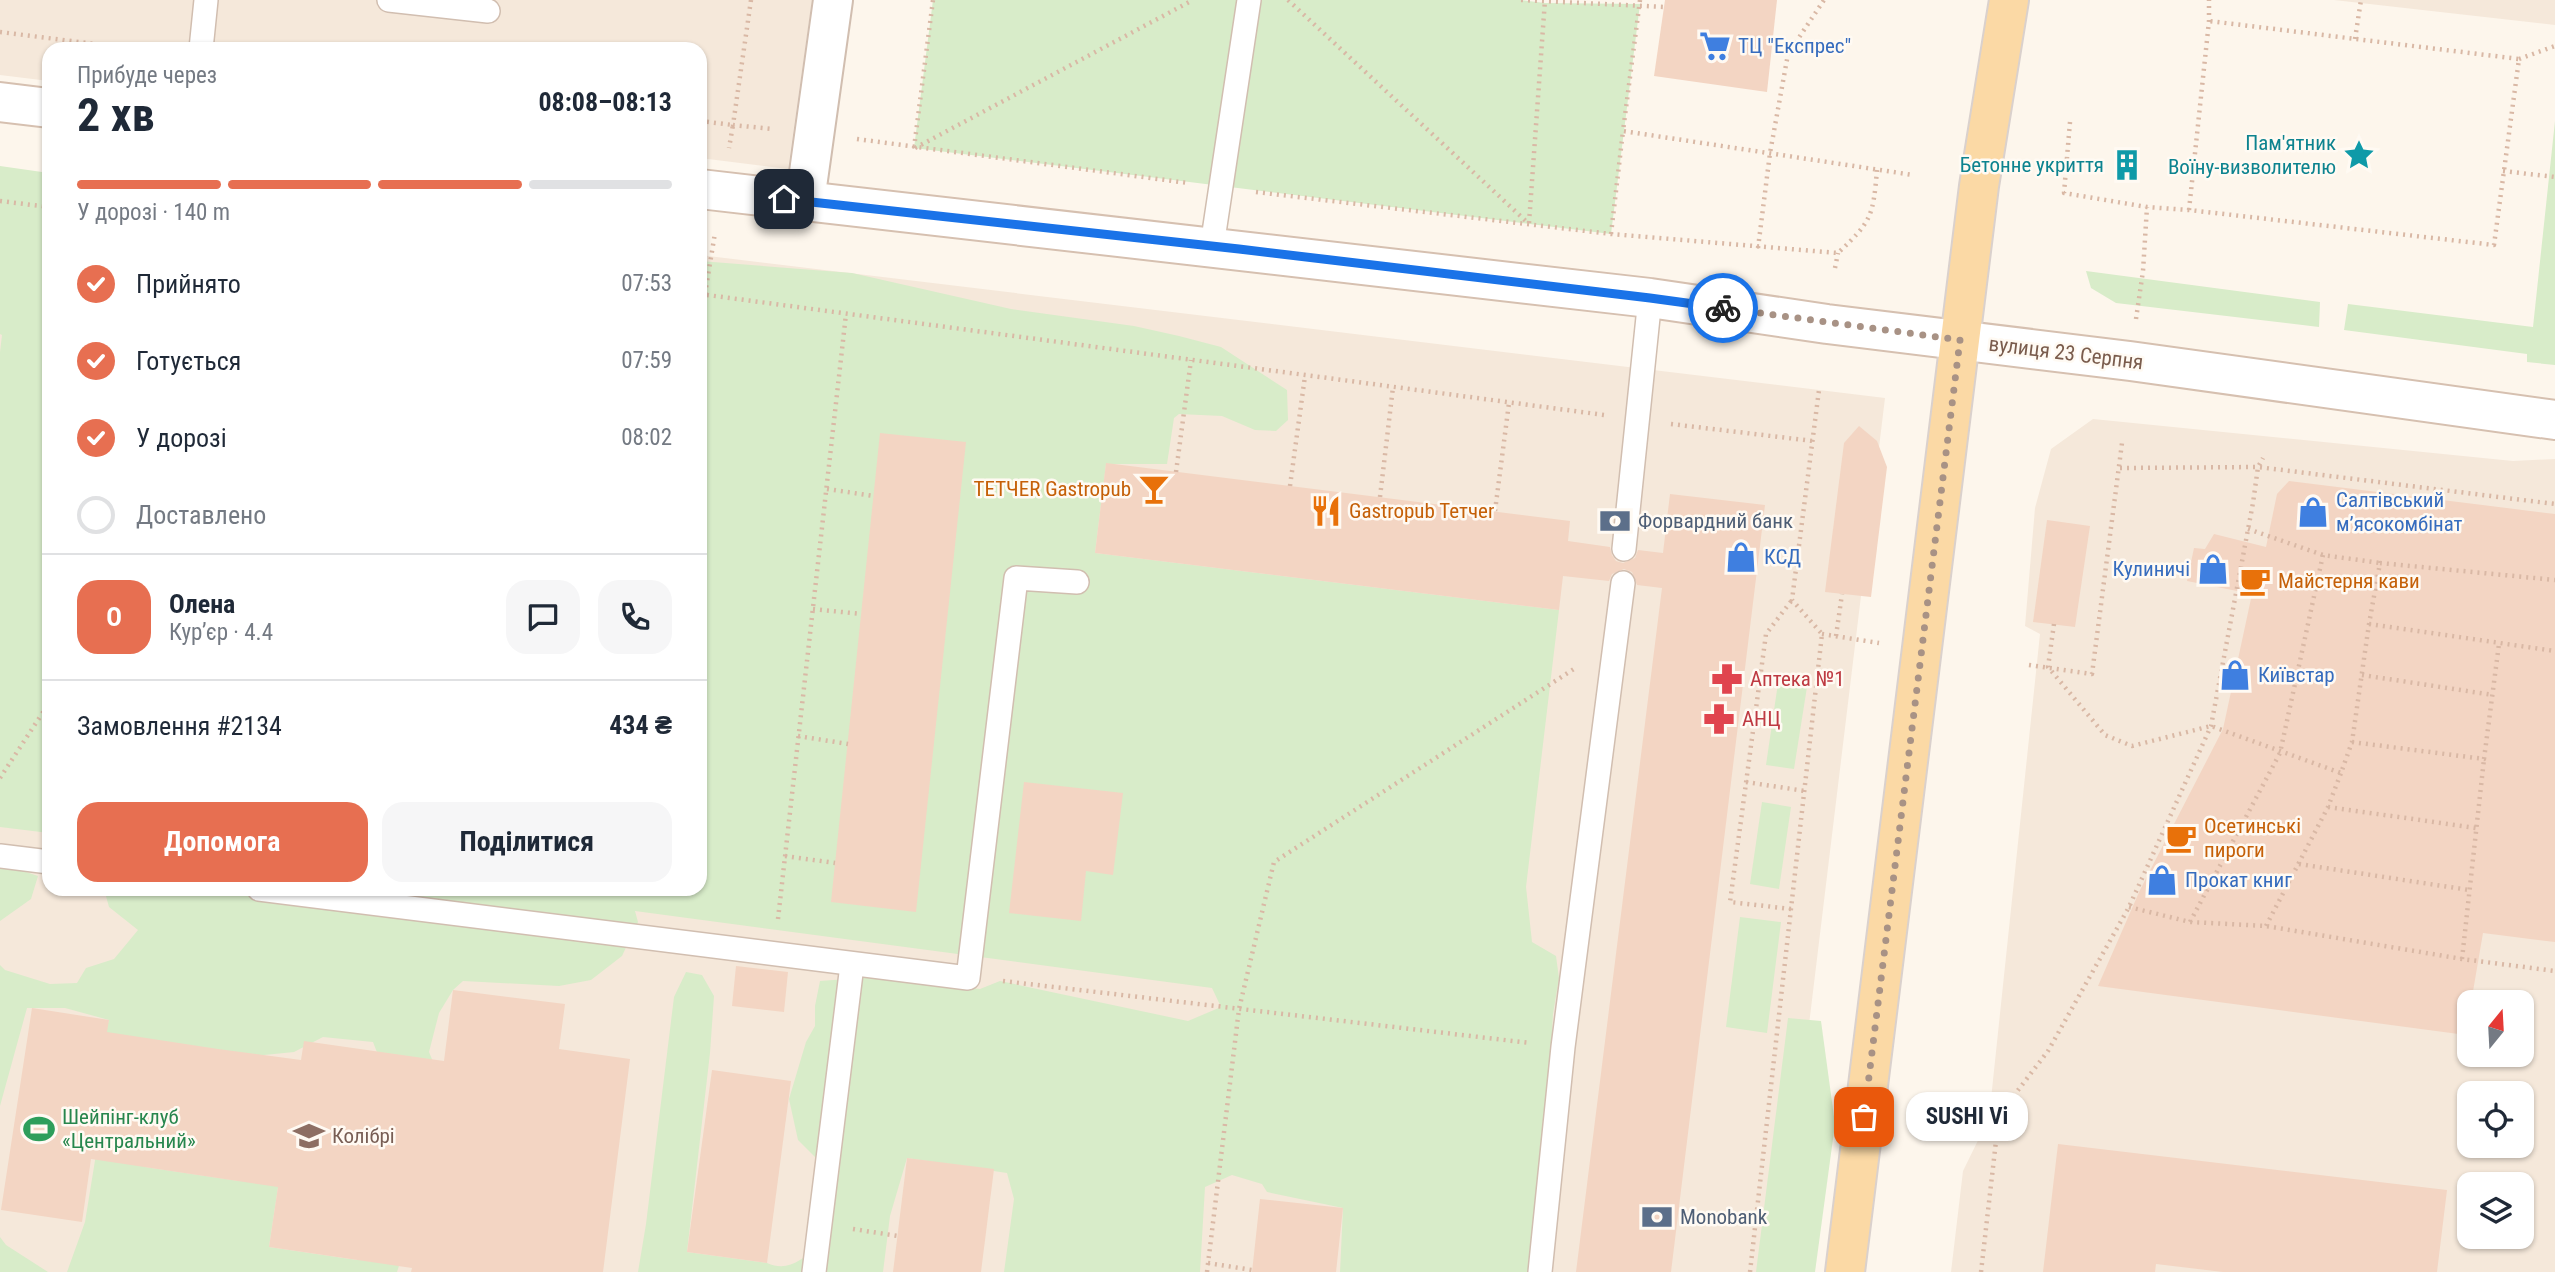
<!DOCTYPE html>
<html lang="uk">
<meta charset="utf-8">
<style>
:root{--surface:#fff;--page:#f6f6f7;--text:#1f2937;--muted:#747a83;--line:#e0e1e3;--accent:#e76f51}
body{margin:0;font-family:"Roboto Condensed",sans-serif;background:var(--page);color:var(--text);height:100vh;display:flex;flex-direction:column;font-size:26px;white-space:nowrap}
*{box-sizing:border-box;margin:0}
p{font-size:23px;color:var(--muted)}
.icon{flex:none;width:38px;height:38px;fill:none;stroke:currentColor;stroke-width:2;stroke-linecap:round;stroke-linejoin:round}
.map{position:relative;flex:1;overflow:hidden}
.side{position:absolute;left:42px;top:42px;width:665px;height:854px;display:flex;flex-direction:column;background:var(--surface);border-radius:21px;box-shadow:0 2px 5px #0004}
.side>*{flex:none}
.needle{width:46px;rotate:18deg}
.controls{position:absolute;left:2457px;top:990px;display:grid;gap:14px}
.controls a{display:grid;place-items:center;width:77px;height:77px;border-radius:14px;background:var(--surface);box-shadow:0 2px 5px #0004;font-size:35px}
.pin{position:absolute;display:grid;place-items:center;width:60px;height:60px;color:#fff;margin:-30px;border-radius:14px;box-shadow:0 4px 10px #0006}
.courier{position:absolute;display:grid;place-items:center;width:70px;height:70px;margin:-35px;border:5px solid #1a73e8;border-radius:50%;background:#fff;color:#222;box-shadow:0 2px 9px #0007}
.bubble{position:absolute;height:49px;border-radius:21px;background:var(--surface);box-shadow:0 2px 5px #0004;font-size:23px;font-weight:700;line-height:49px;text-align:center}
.overview em{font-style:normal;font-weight:700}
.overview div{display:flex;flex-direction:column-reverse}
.overview{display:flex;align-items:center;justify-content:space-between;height:119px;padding:0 35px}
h1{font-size:46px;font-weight:700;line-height:52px}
.bar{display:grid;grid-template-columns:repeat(4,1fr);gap:10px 7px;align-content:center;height:84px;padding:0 35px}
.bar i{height:9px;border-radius:5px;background:var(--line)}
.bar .current{background:var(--accent)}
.bar p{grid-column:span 4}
.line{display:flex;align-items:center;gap:18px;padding:0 35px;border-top:2px solid var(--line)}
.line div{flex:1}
.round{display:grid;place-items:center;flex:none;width:74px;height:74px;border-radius:21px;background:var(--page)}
ol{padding:0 35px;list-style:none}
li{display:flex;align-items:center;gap:21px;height:77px}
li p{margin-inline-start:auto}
li .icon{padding:7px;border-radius:50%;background:var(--accent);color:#fff;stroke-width:4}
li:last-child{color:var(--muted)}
li i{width:38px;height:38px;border:4px solid var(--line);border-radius:50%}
.button{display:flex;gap:14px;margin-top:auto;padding:14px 35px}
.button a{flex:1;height:80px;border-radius:21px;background:var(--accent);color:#fff;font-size:28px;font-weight:700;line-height:80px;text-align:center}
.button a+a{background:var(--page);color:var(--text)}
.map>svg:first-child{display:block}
.residential{fill:#f5e8da;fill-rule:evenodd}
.green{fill:#d8ecc9}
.building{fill:#f3d5c3}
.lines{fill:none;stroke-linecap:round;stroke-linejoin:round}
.lane-casing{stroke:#d1beb0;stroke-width:26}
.street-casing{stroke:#d1beb0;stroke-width:42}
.secondary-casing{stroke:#d6c0b0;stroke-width:42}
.primary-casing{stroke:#dad1cd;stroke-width:42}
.path{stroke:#d9b8a5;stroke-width:4.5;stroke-dasharray:2 5;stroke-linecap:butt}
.lane{stroke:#fff;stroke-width:23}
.street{stroke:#fff;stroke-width:38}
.secondary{stroke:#fff;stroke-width:38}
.primary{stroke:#fbd9a5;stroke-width:38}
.done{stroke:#a89285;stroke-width:7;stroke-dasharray:0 12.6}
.route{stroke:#1a73e8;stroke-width:9}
.labels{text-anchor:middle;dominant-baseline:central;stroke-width:5;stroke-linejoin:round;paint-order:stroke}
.shop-label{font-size:21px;fill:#366cbe;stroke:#fffaf3;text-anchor:start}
.culture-label{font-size:21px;fill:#0d838f;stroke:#fffaf3;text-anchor:end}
.street-label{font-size:21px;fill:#7a5c4d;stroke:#fffaf3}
.food-label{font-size:21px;fill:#c56008;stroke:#fffaf3;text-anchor:start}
.service-label{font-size:21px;fill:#4e5e75;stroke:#fffaf3;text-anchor:start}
.health-label{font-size:21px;fill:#be3a42;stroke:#fffaf3;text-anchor:start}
.leisure-label{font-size:21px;fill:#27864d;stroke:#fffaf3;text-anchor:start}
.education-label{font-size:21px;fill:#785e54;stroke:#fffaf3;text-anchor:start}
</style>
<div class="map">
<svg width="2555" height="1272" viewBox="0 0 2555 1272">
<rect width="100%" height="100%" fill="#fdf6ec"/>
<g class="residential">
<polygon points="0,0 812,0 788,169 700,158 700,49 49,49 49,81 0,75"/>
<polygon points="2334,0 2555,0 2555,25"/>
<polygon points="0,170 49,176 49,889 700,889 700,255 1885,398 1779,1272 0,1272"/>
<path d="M2093,419L2513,461L2555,459V1272H1951L1963,1171L1989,1118L2040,634L2025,626L2035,508L2051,449ZM2469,1003H2522V1055H2469ZM2469,1094H2522V1146H2469ZM2469,1185H2522V1237H2469Z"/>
</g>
<g class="green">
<polygon points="933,0 1521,0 1545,3 1640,4 1611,234 914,148"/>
<polygon points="2555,121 2555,365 2527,362 2527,354 2344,330 2348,304 2533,327"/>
<polygon points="0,166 49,173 49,833 0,827 0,352 2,335 0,334"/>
<path d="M700,261L852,273L1011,309L1134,326L1179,336L1221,347L1287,390L1288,420L1276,431L1255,430L1222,416L1179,414L1174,418L1167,464H1106L1095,553L1559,610L1526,887L1532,942L1556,956L1559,978L1553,1014L1548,1104L1531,1272H1340L1343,1208L1267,1192L1262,1184L1232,1175L1205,1187L1200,1272H1004L1014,1199L1007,1173L907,1158L890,1216L883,1272H638L646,1224L674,997L686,972L702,975L714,996L710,1053L687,1252L767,1263C788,1272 801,1260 817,1247L816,1158L798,1140L789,1099L806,1042L815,1026V1006L820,981L874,977L980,989L1000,981L1188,1021L1221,1007L1212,988L635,911L638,922L622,956L591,980L559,986L463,981L453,990L439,1013L429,1052L436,1069L393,1094L373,1042L323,1037L294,1052L222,1059L87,1087L109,1020L65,1008H27L0,1106V965L5,970L50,984L77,983L86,968L114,959L138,930L109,907L104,889H700Z"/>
<polygon points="2086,271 2320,302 2319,327 2116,303 2091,288"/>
<polygon points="1778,683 1807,687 1794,769 1766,765"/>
<polygon points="1762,802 1791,807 1779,889 1750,884"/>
<polygon points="0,863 38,876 31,899 0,921"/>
<polygon points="1740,917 1781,922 1767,1033 1726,1027"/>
<polygon points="1788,1018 1821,1021 1835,1124 1815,1272 1756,1272"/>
<polygon points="98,1142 145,1167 239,1181 282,1161 269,1247 357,1260 363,1222 402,1256 397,1272 67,1272 85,1222"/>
<polygon points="0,1237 6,1245 48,1272 0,1272"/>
</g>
<g class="building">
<polygon points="1665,0 1777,0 1767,92 1654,76"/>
<polygon points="1859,426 1877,441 1887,467 1871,597 1825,592 1844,443"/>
<polygon points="880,433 966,442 916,912 831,902"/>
<polygon points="1106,463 1570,521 1568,541 1610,547 1612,555 1616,561 1623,563 1635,558 1638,550 1663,553 1670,494 1765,505 1671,1272 1576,1272 1662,588 1637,585 1632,572 1624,569 1612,574 1609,581 1563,576 1559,610 1095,553"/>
<polygon points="2289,481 2555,514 2555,942 2483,933 2471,1003 2469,1003 2466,1035 2098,986 2140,890 2223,729 2252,594 2187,581 2194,548 2205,549 2214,534 2266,547 2277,494"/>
<polygon points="2047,520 2090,526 2075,627 2033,622"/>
<polygon points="1024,782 1123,793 1113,875 1086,871 1081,921 1009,913"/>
<polygon points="736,966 788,972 784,1012 732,1006"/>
<polygon points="453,990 565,1004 559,1049 630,1059 603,1272 411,1272 412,1268 269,1247 278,1187 91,1159 82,1222 1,1210 32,1008 109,1020 107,1032 218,1049 301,1060 304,1041 444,1061"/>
<polygon points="712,1070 791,1081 767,1263 687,1252"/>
<polygon points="2058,1144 2447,1190 2437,1272 2223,1272 2156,1264 2155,1272 2043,1272"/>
<polygon points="907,1158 994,1169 981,1272 893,1272"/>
<polygon points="1260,1199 1343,1208 1336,1272 1252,1272"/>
</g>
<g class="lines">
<defs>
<g id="lane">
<polyline points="389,0 488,11"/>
<polyline points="201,49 206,0"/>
<polyline points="1212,246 1249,0"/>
<polyline points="1624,549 1650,298"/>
<polyline points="0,856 49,862"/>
<polyline points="259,889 968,978 1016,578 1077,582"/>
<polyline points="814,1272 852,965"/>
<polyline points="1540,1272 1563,1047 1623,583"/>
</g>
<polyline id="street" points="805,201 833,0"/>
<g id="secondary">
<polyline points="0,102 49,108"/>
<polyline points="700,189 1650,298 1827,324 2130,361 2555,420"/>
</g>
<polyline id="primary" points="1845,1272 1979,186 2009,0"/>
</defs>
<use href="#lane" class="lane-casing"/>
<use href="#street" class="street-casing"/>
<use href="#secondary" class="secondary-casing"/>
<use href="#primary" class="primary-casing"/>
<g class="path">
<polyline points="751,0 733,125 772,129"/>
<polyline points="1288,0 1528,223"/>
<polyline points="1521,0 1665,7"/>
<polyline points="1640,0 1623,131 1913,175"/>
<polyline points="0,32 135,49"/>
<polyline points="2355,39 2361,0"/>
<polyline points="2519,59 2555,46"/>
<polyline points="700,121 733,125 729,148"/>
<polyline points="2070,122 2064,193 2147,207 2189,210 2494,245 2519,59 2209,21"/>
<polyline points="857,139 1188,183"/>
<polyline points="914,148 933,0"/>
<polyline points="915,148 1193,0"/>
<polyline points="2503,171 2555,177"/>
<path d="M1256,192L1611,234L1838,253C1872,221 1873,216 1877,170"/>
<polyline points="0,201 49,207"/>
<polyline points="2189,210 2209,21 2209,0"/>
<polyline points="1529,223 1545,0"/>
<polyline points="1611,234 1623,131"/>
<polyline points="1758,248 1770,153 1788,54 1824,0"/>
<polyline points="1835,268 1838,253"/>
<polyline points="700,294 1604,415"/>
<polyline points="705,294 715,233"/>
<polyline points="2136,319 2143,271 2147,207"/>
<polyline points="1671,424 1813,441"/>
<polyline points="2120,468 2258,467 2555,504"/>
<polyline points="1176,472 1191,360"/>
<polyline points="1290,486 1305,376"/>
<polyline points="827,489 874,496"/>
<polyline points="1380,497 1393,387"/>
<polyline points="1495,511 1509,403"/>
<polyline points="2248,529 2323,555"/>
<polyline points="813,609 861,614"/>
<polyline points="2054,624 2048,667 2105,735 2132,746 2211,726 2341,773 2352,742 2369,624 2380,563 2555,580"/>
<polyline points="2369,624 2555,651"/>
<polyline points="1822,634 1879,643"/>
<polyline points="1836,636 1842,594"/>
<polyline points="2029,665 2092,674 2122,443"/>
<polyline points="2362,675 2493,695"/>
<polyline points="798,736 848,744"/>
<polyline points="2352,742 2484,759 2499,644"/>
<polyline points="0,778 49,703"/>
<polyline points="1746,782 1805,791"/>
<polyline points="2328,807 2476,828"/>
<polyline points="785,856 835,863"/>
<polyline points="2299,864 2469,890"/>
<polyline points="2129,907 2190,922 2266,926 2462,959 2555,971"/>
<polyline points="1791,909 1730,902 1766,634 1792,600"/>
<polyline points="778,919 846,314"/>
<polyline points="2190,922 2280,753 2323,555 2380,563"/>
<polyline points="2266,926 2328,807 2341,773"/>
<polyline points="2462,959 2484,759"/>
<polyline points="1003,981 1530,1043"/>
<polyline points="853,1229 898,1236"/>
<polyline points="1208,1263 1252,1270"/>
<polyline points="1207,1272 1239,1009 1274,862 1577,667"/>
<polyline points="1750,1272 1822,634 1792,600 1819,390"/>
<polyline points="1981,1272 1999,1115 2048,1051 2129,907 2211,726 2253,503 2258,467 2263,458"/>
</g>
<use href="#lane" class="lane"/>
<use href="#street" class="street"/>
<use href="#secondary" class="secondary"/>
<use href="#primary" class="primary"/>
</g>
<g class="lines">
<polyline class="done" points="1723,308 1960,340 1864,1117"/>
<polyline class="route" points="784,199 1239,249 1650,298 1723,308"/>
</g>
<defs>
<symbol id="supermarket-bare" viewBox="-9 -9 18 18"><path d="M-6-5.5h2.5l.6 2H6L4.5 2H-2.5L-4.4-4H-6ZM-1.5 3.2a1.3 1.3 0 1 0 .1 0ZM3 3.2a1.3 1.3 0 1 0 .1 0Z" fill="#3f7fe0" stroke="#fffaf3" stroke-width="2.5" paint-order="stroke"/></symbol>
<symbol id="sight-bare" viewBox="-9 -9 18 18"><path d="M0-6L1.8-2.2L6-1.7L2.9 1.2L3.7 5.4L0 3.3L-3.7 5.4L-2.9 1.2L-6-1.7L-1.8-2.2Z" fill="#0f9aa8" stroke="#fffaf3" stroke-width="2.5" paint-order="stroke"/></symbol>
<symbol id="building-bare" viewBox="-9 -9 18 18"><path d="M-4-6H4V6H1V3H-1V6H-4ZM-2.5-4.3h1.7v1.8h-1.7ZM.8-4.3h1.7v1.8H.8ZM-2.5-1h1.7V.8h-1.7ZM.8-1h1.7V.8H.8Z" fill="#0f9aa8" stroke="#fffaf3" stroke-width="2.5" paint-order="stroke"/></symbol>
<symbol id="bar-bare" viewBox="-9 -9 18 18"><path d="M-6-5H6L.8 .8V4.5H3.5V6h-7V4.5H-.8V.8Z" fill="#e8710a" stroke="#fffaf3" stroke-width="2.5" paint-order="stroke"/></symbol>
<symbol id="restaurant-bare" viewBox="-9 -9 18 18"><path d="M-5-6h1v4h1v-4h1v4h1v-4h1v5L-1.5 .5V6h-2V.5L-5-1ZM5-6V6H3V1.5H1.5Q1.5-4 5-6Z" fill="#e8710a" stroke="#fffaf3" stroke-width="2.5" paint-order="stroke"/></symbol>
<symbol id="shop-bare" viewBox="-9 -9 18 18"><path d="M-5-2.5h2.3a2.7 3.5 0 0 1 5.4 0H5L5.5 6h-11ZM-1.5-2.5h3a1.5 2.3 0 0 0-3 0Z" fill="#3f7fe0" stroke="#fffaf3" stroke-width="2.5" paint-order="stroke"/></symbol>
<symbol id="bank-bare" viewBox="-9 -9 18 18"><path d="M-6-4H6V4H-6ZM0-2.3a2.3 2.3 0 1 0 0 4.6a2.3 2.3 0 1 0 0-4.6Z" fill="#5c6f8a" stroke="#fffaf3" stroke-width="2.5" paint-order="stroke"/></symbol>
<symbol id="cafe-bare" viewBox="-9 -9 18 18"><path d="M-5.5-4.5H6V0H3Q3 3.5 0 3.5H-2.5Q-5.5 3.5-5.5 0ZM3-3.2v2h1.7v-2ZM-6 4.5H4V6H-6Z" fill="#e8710a" stroke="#fffaf3" stroke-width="2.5" paint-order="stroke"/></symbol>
<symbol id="pharmacy-bare" viewBox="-9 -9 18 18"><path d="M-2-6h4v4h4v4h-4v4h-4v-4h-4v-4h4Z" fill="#e0444e" stroke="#fffaf3" stroke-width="2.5" paint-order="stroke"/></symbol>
<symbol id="stadium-bare" viewBox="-9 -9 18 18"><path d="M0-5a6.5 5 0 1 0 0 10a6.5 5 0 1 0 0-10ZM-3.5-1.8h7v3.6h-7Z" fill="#2e9e5b" stroke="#fffaf3" stroke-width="2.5" paint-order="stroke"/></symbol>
<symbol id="school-bare" viewBox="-9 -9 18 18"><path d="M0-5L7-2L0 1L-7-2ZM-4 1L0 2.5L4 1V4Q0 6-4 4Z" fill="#8d6e63" stroke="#fffaf3" stroke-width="2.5" paint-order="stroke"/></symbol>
</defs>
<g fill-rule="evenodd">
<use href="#supermarket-bare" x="1693" y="24" width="44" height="44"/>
<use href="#sight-bare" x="2337" y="133" width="44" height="44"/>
<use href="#building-bare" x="2105" y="143" width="44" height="44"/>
<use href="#bar-bare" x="1132" y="467" width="44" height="44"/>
<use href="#restaurant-bare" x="1304" y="489" width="44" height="44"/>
<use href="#shop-bare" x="2291" y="490" width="44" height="44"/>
<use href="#bank-bare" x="1593" y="499" width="44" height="44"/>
<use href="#shop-bare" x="1719" y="535" width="44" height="44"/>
<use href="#shop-bare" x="2191" y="547" width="44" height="44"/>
<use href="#cafe-bare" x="2233" y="559" width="44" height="44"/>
<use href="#shop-bare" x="2213" y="653" width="44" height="44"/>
<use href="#pharmacy-bare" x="1705" y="657" width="44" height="44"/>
<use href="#pharmacy-bare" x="1697" y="697" width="44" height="44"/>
<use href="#cafe-bare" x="2159" y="816" width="44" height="44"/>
<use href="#shop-bare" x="2140" y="858" width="44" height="44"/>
<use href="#stadium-bare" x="17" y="1107" width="44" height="44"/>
<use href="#school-bare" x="287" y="1114" width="44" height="44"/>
<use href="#bank-bare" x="1635" y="1195" width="44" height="44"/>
</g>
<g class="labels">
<g class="shop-label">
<text x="1738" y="46">ТЦ "Експрес"</text>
<text x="2336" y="500">Салтівський<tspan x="2336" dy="24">мʼясокомбінат</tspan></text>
<text x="1764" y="557">КСД</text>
<text x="2190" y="569" text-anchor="end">Кулиничі</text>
<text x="2258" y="675">Київстар</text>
<text x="2185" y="880">Прокат книг</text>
</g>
<g class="culture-label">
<text x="2336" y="143">Пам'ятник<tspan x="2336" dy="24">Воїну-визволителю</tspan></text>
<text x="2104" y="165">Бетонне укриття</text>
</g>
<g class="street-label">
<text transform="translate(2066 353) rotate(7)">вулиця 23 Серпня</text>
</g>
<g class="food-label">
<text x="1131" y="489" text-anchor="end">ТЕТЧЕR Gastropub</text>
<text x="1349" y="511">Gastropub Teтчеr</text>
<text x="2278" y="581">Майстерня кави</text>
<text x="2204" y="826">Осетинські<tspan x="2204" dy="24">пироги</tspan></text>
</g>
<g class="service-label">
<text x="1638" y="521">Форвардний банк</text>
<text x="1680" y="1217">Monobank</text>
</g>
<g class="health-label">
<text x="1750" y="679">Аптека №1</text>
<text x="1742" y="719">АНЦ</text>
</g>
<g class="leisure-label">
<text x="62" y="1117">Шейпінг-клуб<tspan x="62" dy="24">«Центральний»</tspan></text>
</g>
<g class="education-label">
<text x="332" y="1136">Колібрі</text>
</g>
</g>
</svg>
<div class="controls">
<a><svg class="needle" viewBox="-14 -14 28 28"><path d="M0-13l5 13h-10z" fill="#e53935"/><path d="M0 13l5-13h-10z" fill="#747a83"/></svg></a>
<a><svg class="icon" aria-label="locate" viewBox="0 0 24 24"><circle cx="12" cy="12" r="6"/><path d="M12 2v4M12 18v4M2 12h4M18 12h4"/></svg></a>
<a><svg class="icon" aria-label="layers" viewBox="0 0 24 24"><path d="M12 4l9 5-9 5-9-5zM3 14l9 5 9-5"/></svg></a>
</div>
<div class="pin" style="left:1864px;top:1117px;background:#ea580c"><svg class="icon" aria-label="bag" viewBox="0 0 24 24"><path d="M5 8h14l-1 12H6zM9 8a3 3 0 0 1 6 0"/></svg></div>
<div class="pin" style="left:784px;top:199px;background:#1f2937"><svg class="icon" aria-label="home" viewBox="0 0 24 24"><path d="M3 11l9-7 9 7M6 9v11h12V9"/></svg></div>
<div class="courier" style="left:1723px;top:308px"><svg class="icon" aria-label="bike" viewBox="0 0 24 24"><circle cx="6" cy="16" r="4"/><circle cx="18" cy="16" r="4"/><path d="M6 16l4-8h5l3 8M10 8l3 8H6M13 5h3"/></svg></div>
<div class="bubble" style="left:1906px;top:1092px;width:122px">SUSHI Vi</div>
<section class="side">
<div class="overview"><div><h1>2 хв</h1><p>Прибуде через</p></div><em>08:08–08:13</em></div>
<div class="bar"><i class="current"></i><i class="current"></i><i class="current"></i><i></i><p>У дорозі · 140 m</p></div>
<ol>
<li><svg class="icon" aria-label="check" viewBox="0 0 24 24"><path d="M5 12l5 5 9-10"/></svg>Прийнято<p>07:53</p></li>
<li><svg class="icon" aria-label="check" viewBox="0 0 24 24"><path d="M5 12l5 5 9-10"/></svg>Готується<p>07:59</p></li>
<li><svg class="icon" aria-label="check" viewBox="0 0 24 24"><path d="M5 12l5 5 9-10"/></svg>У дорозі<p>08:02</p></li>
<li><i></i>Доставлено</li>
</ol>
<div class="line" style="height:126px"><b class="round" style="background:var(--accent);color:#fff">О</b><div><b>Олена</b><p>Кур’єр · 4.4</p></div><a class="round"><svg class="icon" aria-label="chat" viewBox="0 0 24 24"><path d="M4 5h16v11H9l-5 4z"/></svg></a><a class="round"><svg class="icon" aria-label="phone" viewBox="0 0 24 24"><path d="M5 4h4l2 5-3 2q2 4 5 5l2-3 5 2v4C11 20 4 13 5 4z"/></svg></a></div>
<div class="line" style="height:91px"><div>Замовлення #2134</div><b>434 ₴</b></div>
<div class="button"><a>Допомога</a><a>Поділитися</a></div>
</section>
</div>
